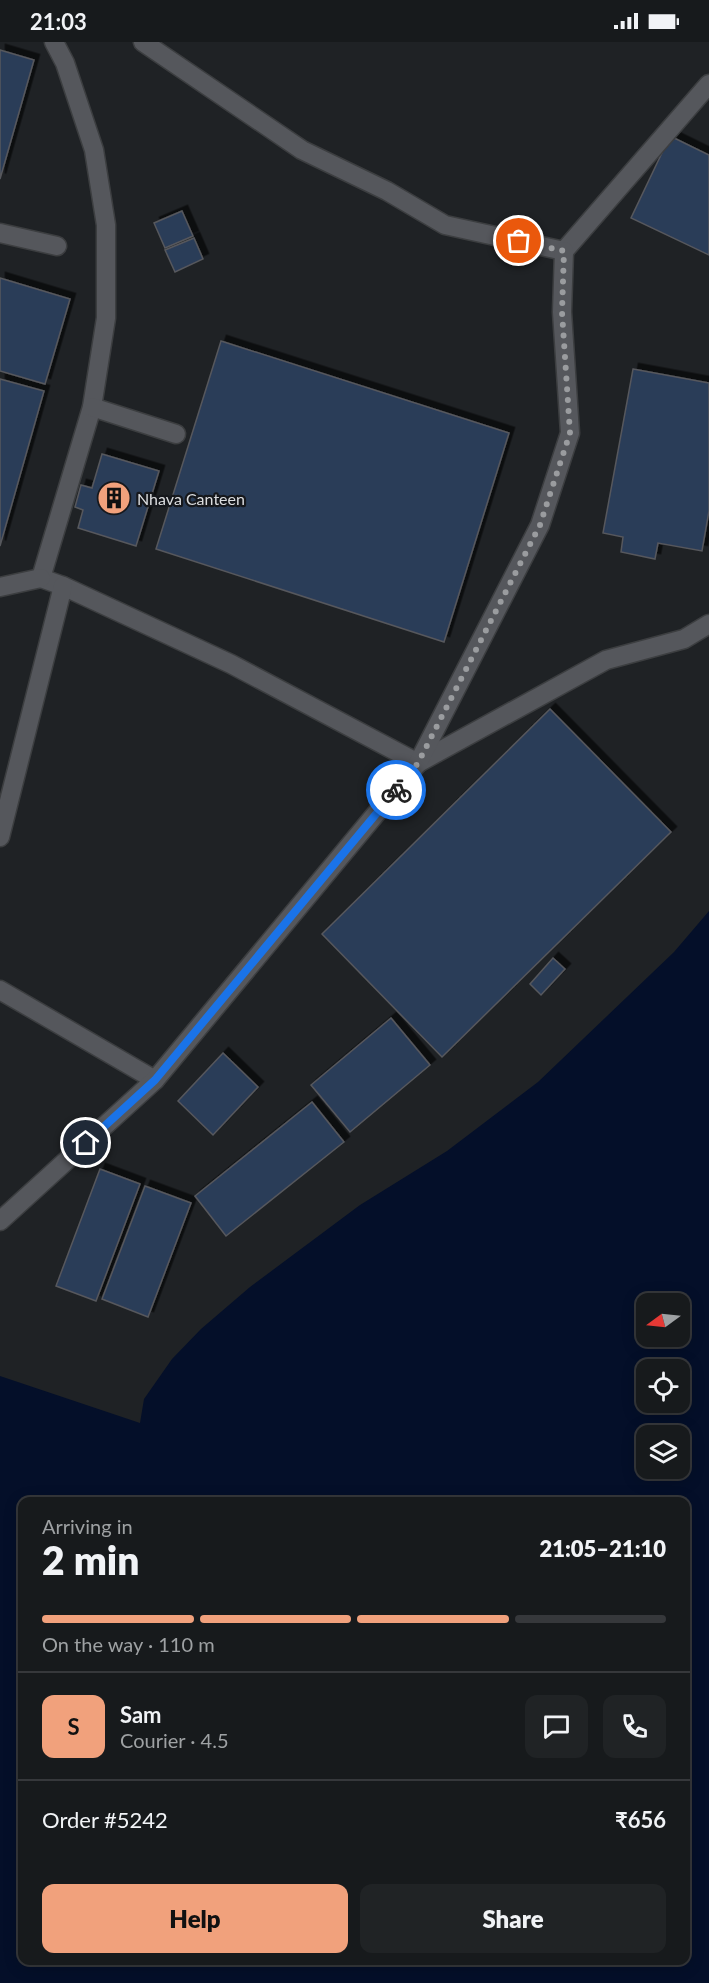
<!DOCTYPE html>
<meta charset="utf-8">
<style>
:root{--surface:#171a1c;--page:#202325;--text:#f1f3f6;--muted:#9ea1a3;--line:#36383b;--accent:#f1a17c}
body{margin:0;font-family:Lato,sans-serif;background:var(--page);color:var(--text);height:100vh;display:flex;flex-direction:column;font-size:22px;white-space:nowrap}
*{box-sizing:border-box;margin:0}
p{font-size:20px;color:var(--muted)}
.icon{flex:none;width:33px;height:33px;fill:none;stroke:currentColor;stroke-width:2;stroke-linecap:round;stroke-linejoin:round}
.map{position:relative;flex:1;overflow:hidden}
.drawer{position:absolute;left:18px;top:1455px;width:672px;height:468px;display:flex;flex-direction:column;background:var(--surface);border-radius:12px;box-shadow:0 3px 15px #0003,0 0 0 2px var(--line)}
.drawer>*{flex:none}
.needle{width:39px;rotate:255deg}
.tools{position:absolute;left:636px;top:1251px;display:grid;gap:12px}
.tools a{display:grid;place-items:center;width:54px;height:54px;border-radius:12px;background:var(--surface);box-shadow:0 3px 15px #0003,0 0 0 2px var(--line);font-size:30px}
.pin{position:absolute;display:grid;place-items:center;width:51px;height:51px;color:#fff;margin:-26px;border:3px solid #fff;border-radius:50%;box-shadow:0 2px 6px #0007}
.courier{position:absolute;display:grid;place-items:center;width:60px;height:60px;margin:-30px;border:4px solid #1a73e8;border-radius:50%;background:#fff;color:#222;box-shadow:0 2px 8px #0007}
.headline em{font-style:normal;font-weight:800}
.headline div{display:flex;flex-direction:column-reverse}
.headline{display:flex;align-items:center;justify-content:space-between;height:102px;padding:0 24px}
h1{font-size:39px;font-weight:800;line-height:45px}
.bar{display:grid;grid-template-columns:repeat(4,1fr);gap:9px 6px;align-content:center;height:72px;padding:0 24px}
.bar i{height:8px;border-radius:4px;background:var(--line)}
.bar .selected{background:var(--accent)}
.bar p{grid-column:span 4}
.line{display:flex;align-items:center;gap:15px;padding:0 24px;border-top:2px solid var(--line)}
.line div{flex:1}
.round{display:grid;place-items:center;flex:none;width:63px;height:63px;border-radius:12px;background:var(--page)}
.action{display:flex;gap:12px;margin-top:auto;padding:12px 24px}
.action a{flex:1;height:69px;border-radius:12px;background:var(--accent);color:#111;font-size:24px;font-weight:800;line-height:69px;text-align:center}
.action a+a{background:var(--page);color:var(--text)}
.status{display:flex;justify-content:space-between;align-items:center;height:42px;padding:0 30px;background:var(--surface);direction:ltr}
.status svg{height:16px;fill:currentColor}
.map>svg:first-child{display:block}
.water{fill:#040f29;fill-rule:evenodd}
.building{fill:#2c3c59;stroke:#56585d;stroke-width:1.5;filter:url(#shadow)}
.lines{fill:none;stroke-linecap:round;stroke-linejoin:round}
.minor-casing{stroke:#3c3e40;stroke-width:21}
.minor{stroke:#55575c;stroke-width:18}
.done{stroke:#9a9c9f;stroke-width:6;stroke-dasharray:0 10.8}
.route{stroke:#1a73e8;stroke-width:8}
.labels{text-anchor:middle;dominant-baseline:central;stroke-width:4.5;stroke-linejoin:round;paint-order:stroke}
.poi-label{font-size:16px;fill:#dcdee0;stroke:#16181c;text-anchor:start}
</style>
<div class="status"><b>21:03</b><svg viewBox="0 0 49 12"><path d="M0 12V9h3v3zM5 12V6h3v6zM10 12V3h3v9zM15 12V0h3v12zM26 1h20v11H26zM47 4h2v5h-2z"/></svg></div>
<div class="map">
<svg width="709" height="1941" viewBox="0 0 709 1941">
<defs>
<filter id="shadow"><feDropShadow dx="5.5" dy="-5.5" stdDeviation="0" flood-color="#0009"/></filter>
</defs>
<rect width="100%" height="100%" fill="#1f2225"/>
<path class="water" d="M709,869V1941H0V1334L140,1381L144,1357L172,1317L201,1287L250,1245L360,1163L447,1109L538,1040L674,910ZM646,1262H680V1294H646ZM646,1328H680V1360H646ZM646,1394H680V1426H646ZM22,1460H686V1918H22Z"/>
<g class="building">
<polygon points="0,8 34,18 0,137"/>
<polygon points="670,94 709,113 709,213 631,176"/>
<polygon points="182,169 193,194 165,206 154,181"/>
<polygon points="194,196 203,217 175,230 165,208"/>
<polygon points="0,236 70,257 45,342 0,329"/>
<polygon points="221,299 509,391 444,600 156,507"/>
<polygon points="633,327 709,341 709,469 702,509 658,501 655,517 621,510 623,495 603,491"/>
<polygon points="0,337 44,349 0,504"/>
<polygon points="102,412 159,429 136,504 78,486 83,468 75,465 81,443 92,446"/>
<polygon points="550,667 671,790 442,1015 322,892"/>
<polygon points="553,916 565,927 541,953 530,942"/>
<polygon points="391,976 430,1023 350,1090 311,1043"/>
<polygon points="223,1011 258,1045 213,1093 178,1059"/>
<polygon points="312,1060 344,1100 226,1194 195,1154"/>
<polygon points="100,1127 140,1142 96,1259 56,1244"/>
<polygon points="145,1144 191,1161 148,1275 102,1257"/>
</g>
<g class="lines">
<defs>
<g id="minor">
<polyline points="54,0 65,21 94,108 106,183 106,276 92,365 41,536 63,544 231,622 418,721"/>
<polyline points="143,0 302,108 387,149 445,183 564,209 709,42"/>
<polyline points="0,191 57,204"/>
<polyline points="92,365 176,392"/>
<polyline points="0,545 41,536"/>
<polyline points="418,721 606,618 684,597 709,582"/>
<polyline points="0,795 63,544"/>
<polyline points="0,948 155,1038"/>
<polyline points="0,1179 155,1038 418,721 540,483 570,391 562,270 564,209"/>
</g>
</defs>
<use href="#minor" class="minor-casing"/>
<use href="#minor" class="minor"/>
</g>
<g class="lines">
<polyline class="done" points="396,748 418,721 540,483 570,391 562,270 564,209 519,199"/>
<polyline class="route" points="86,1101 155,1038 396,748"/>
</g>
<defs>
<symbol id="building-disc" viewBox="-11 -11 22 22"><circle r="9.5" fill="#f1a17c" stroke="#16181c"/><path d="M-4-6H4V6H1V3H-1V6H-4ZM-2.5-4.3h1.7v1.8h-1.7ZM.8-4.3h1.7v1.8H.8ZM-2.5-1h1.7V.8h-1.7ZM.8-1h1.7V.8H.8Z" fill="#111"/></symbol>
</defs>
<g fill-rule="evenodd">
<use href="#building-disc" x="95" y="437" width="38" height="38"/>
</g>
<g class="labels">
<g class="poi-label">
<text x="137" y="456">Nhava Canteen</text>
</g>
</g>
</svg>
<div class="tools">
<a><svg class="needle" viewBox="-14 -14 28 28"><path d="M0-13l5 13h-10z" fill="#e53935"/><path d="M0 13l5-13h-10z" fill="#9ea1a3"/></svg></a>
<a><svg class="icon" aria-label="locate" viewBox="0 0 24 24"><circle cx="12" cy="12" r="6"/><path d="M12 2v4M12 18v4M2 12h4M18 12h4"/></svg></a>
<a><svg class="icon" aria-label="layers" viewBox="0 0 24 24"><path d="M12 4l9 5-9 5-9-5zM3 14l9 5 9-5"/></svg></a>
</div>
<div class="pin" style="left:519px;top:199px;background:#ea580c"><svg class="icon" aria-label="bag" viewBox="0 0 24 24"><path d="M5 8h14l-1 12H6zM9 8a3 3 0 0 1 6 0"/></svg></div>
<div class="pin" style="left:86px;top:1101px;background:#1f2937"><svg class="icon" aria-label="home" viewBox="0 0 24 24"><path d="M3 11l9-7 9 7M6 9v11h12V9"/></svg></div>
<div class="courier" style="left:396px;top:748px"><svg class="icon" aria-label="bike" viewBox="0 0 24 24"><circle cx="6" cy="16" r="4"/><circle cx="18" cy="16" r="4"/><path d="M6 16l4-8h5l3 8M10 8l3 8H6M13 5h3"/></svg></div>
<section class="drawer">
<div class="headline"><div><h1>2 min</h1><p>Arriving in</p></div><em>21:05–21:10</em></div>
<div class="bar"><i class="selected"></i><i class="selected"></i><i class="selected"></i><i></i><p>On the way · 110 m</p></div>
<div class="line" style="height:108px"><b class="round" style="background:var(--accent);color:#111">S</b><div><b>Sam</b><p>Courier · 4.5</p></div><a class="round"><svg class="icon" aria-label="chat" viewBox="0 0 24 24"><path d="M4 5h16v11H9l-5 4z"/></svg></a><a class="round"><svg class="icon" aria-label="phone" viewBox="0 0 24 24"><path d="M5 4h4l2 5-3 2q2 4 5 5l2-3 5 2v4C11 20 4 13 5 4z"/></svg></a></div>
<div class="line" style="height:78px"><div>Order #5242</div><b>₹656</b></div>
<div class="action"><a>Help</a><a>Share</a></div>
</section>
</div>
